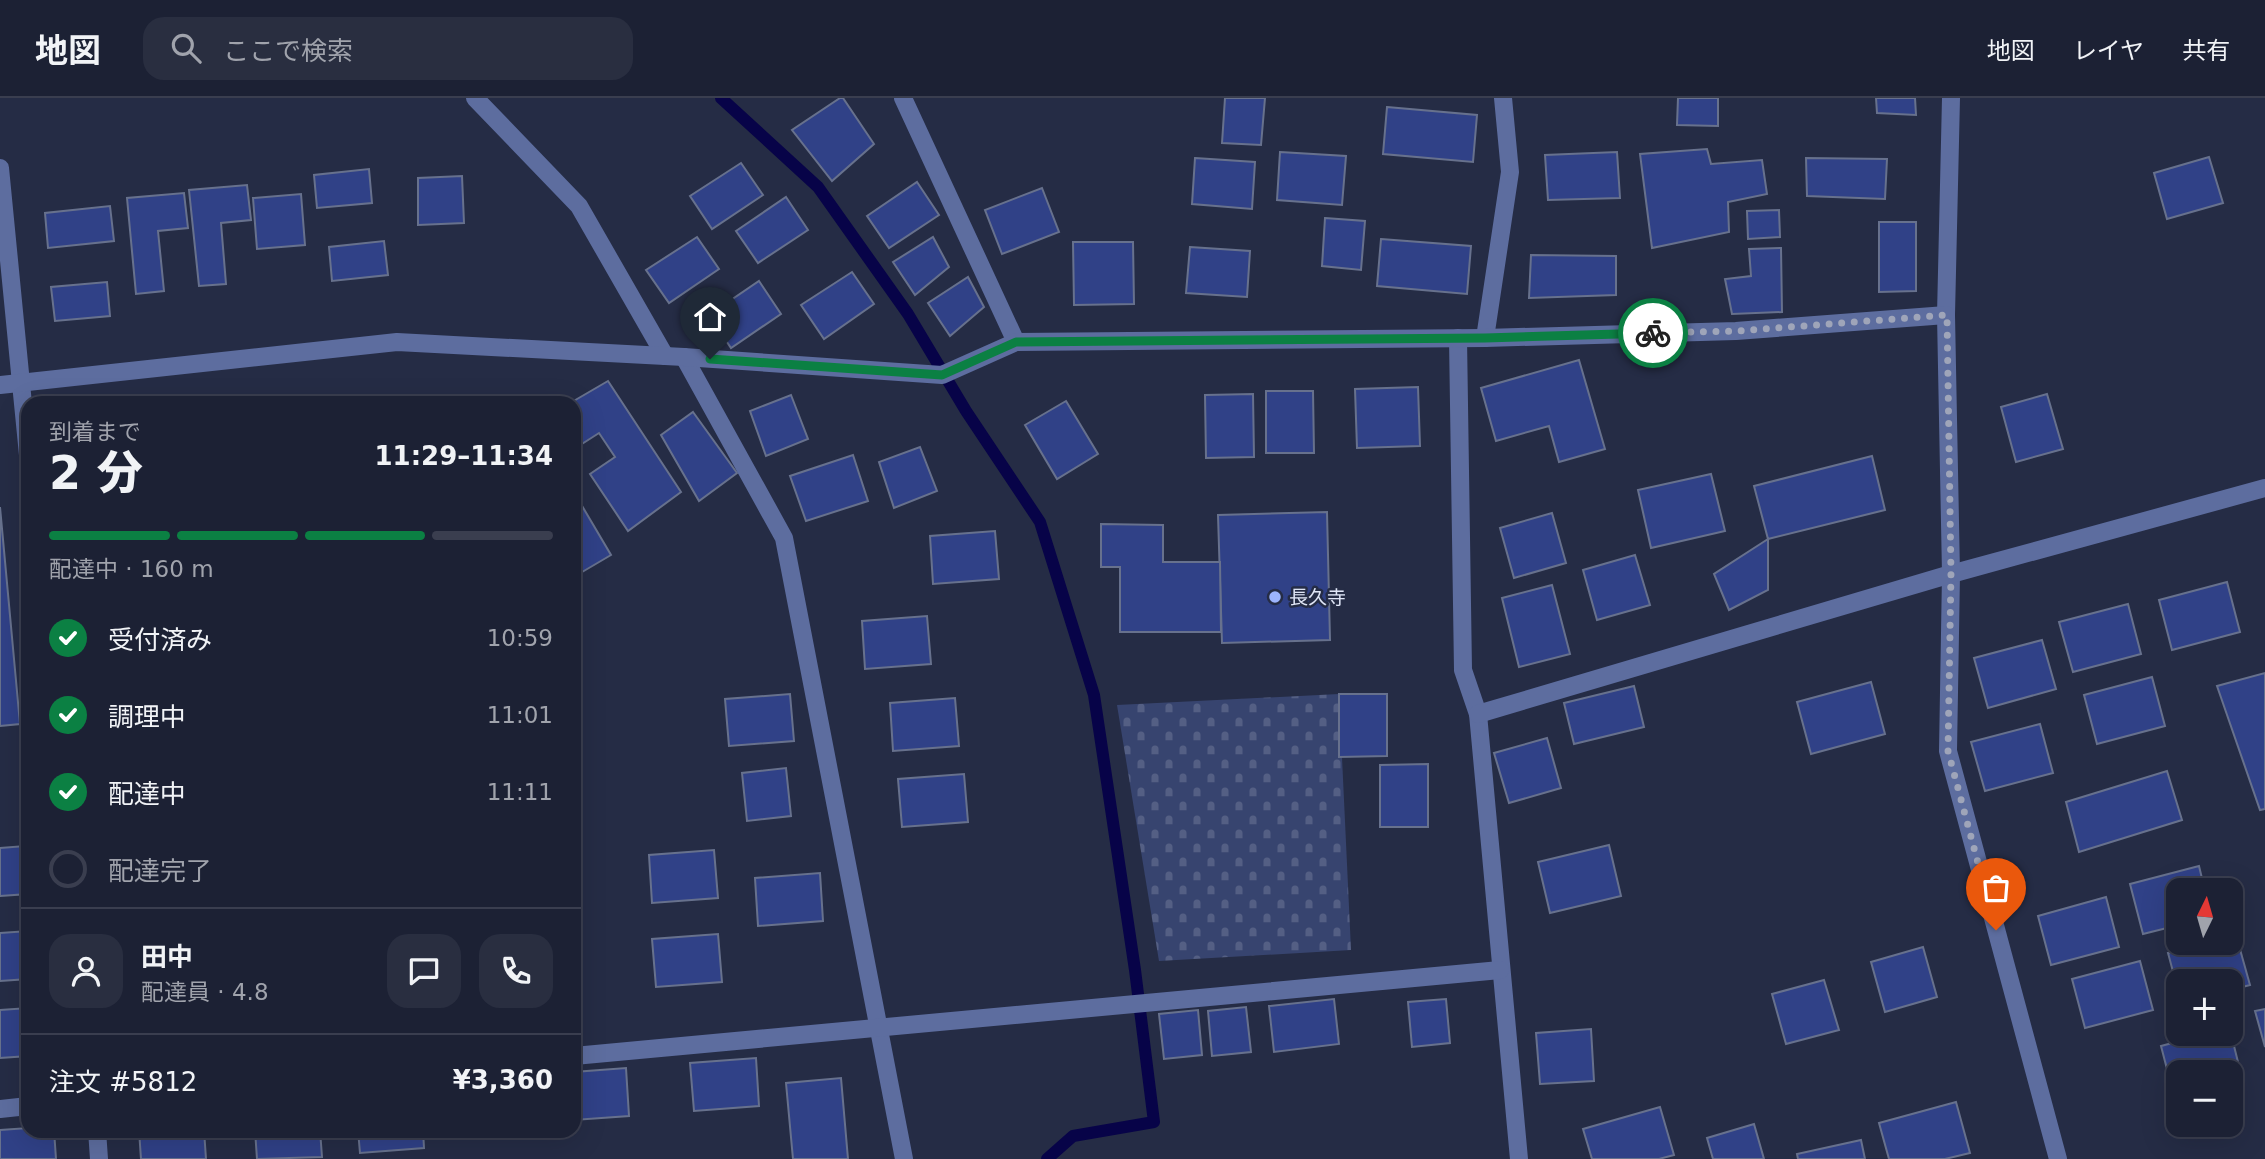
<!DOCTYPE html>
<html lang="ja">
<meta charset="utf-8">
<style>
:root{--surface:#1c2134;--page:#292e40;--text:#f1f3f6;--muted:#a0a3ac;--line:#3a3e4f;--accent:#0b8043}
body{margin:0;font-family:"DejaVu Sans","Noto Sans JP",sans-serif;background:var(--page);color:var(--text);height:100vh;display:flex;flex-direction:column;font-size:26px;white-space:nowrap}
*{box-sizing:border-box;margin:0}
p{font-size:23px;color:var(--muted)}
.icon{flex:none;width:38px;height:38px;fill:none;stroke:currentColor;stroke-width:2;stroke-linecap:round;stroke-linejoin:round}
.map{position:relative;flex:1;overflow:hidden}
.side{position:absolute;left:21px;top:298px;width:560px;height:742px;display:flex;flex-direction:column;background:var(--surface);border-radius:21px;box-shadow:0 7px 28px #0002,0 0 0 2px var(--line)}
.side>*{flex:none}
.needle{width:46px;rotate:5deg}
.tools{position:absolute;left:2166px;top:780px;display:grid;gap:14px}
.tools a{display:grid;place-items:center;width:77px;height:77px;border-radius:14px;background:var(--surface);box-shadow:0 7px 28px #0002,0 0 0 2px var(--line);font-size:35px}
.pin{position:absolute;display:grid;place-items:center;width:60px;height:60px;color:#fff;margin:-72px -30px;border-radius:50% 50% 50% 0;rotate:-45deg;box-shadow:0 0 7px #0007}
.pin .icon{rotate:45deg}
.courier{position:absolute;display:grid;place-items:center;width:70px;height:70px;margin:-35px;border:5px solid #0b8043;border-radius:50%;background:#fff;color:#222;box-shadow:0 2px 9px #0007}
.summary em{font-style:normal;font-weight:800}
.summary div{display:flex;flex-direction:column-reverse}
.summary{display:flex;align-items:center;justify-content:space-between;height:119px;padding:0 28px}
h1{font-size:46px;font-weight:800;line-height:52px}
.bar{display:grid;grid-template-columns:repeat(4,1fr);gap:10px 7px;align-content:center;height:84px;padding:0 28px}
.bar i{height:9px;border-radius:5px;background:var(--line)}
.bar .selected{background:var(--accent)}
.bar p{grid-column:span 4}
.line{display:flex;align-items:center;gap:18px;padding:0 28px;border-top:2px solid var(--line)}
.line div{flex:1}
.round{display:grid;place-items:center;flex:none;width:74px;height:74px;border-radius:21px;background:var(--page)}
ol{padding:0 28px;list-style:none}
li{display:flex;align-items:center;gap:21px;height:77px}
li p{margin-inline-start:auto}
li .icon{padding:7px;border-radius:50%;background:var(--accent);color:#fff;stroke-width:4}
li:last-child{color:var(--muted)}
li i{width:38px;height:38px;border:4px solid var(--line);border-radius:50%}
header{display:flex;align-items:center;gap:42px;box-sizing:border-box;height:98px;padding:0 35px;background:var(--surface);border-bottom:2px solid var(--line)}
header strong{font-size:33px}
nav{display:flex;gap:38px;margin-inline-start:auto;font-size:24px}
.search{width:490px;height:63px;background:var(--page);display:flex;align-items:center;gap:18px;box-sizing:border-box;padding:0 24px;border-radius:21px;color:var(--muted);font-size:26px}
.map>svg:first-child{display:block}
.cemetery{fill:url(#cemetery-stones)}
.lines{fill:none;stroke-linecap:round;stroke-linejoin:round}
.stream{stroke:#070348;stroke-width:12}
.building{fill:#304187;stroke:#67718d;stroke-width:2}
.minor{stroke:#5d6d9f;stroke-width:18}
.done{stroke:#9fa5b9;stroke-width:7;stroke-dasharray:0 12.6}
.route{stroke:#0b8043;stroke-width:9}
.poi-dot{fill:#9cb4fd;stroke:#252c45;stroke-width:2.5}
.labels{text-anchor:middle;dominant-baseline:central;stroke-width:5;stroke-linejoin:round;paint-order:stroke}
.poi-label{font-size:19px;fill:#e0e6f7;stroke:#252c45;text-anchor:start}
</style>
<header>
<strong>地図</strong>
<div class="search"><svg class="icon" aria-label="search" viewBox="0 0 24 24"><circle cx="10" cy="10" r="6"/><path d="M15 15l6 6"/></svg>ここで検索</div>
<nav><a>地図</a><a>レイヤ</a><a>共有</a></nav>
</header>
<div class="map">
<svg width="2265" height="1061" viewBox="0 0 2265 1061">
<defs>
<pattern id="cemetery-stones" width="16" height="16" patternUnits="userSpaceOnUse" patternTransform="scale(1.75)"><rect width="16" height="16" fill="#37446f"/><path d="M2 7V4a2 2 0 0 1 4 0v3zM10 15v-3a2 2 0 0 1 4 0v3z" fill="#545f84"/></pattern>
</defs>
<rect width="100%" height="100%" fill="#252c45"/>
<polygon class="cemetery" points="1339,596 1351,852 1159,863 1117,607"/>
<g class="lines">
<polyline class="stream" points="721,0 818,89 908,216 966,313 1040,424 1094,597 1135,872 1154,1024 1073,1038 1047,1061"/>
</g>
<g class="building">
<polygon points="840,0 843,0 874,46 832,83 792,32"/>
<polygon points="1225,0 1265,0 1261,47 1222,45"/>
<polygon points="1678,0 1718,0 1718,28 1677,27"/>
<polygon points="1876,0 1915,0 1916,17 1877,15"/>
<polygon points="1387,9 1477,17 1473,64 1383,56"/>
<polygon points="1707,51 1711,66 1762,62 1767,96 1728,104 1729,134 1652,150 1640,56"/>
<polygon points="1280,54 1346,58 1342,107 1277,102"/>
<polygon points="1617,54 1620,100 1548,102 1545,57"/>
<polygon points="2209,59 2223,105 2167,121 2154,75"/>
<polygon points="1195,60 1255,64 1252,111 1192,106"/>
<polygon points="1806,60 1887,61 1885,101 1807,98"/>
<polygon points="741,65 763,97 712,131 690,98"/>
<polygon points="369,71 372,105 317,110 314,77"/>
<polygon points="462,78 464,125 418,127 418,80"/>
<polygon points="917,84 939,117 889,150 867,118"/>
<polygon points="247,87 251,122 221,125 226,186 199,188 189,92"/>
<polygon points="1042,90 1059,134 1002,156 985,112"/>
<polygon points="184,95 188,130 158,133 164,193 136,196 127,100"/>
<polygon points="301,96 305,147 257,151 253,100"/>
<polygon points="786,99 808,132 758,165 736,133"/>
<polygon points="110,108 114,143 48,150 45,115"/>
<polygon points="1779,112 1780,139 1748,141 1747,113"/>
<polygon points="1325,120 1365,123 1361,172 1322,168"/>
<polygon points="1879,124 1916,124 1916,193 1879,194"/>
<polygon points="697,139 719,171 669,205 646,172"/>
<polygon points="933,139 949,169 915,197 893,164"/>
<polygon points="1381,141 1471,148 1467,196 1377,188"/>
<polygon points="384,143 388,177 332,183 329,149"/>
<polygon points="1073,144 1133,144 1134,206 1074,207"/>
<polygon points="1190,149 1250,153 1247,199 1186,195"/>
<polygon points="1781,150 1782,214 1732,216 1725,181 1751,178 1749,151"/>
<polygon points="1531,157 1616,158 1616,197 1529,200"/>
<polygon points="852,174 874,206 824,241 801,207"/>
<polygon points="968,179 984,209 950,238 928,205"/>
<polygon points="759,183 781,216 731,250 709,217"/>
<polygon points="107,184 110,218 55,223 51,189"/>
<polygon points="1579,262 1605,351 1559,364 1549,328 1496,343 1481,290"/>
<polygon points="608,283 681,394 628,433 590,376 615,359 599,335 574,351 572,304"/>
<polygon points="1418,289 1420,348 1357,350 1355,291"/>
<polygon points="1266,293 1313,293 1314,355 1266,355"/>
<polygon points="1253,296 1254,359 1206,360 1205,297"/>
<polygon points="2047,296 2063,351 2016,364 2001,309"/>
<polygon points="791,297 808,341 766,358 750,313"/>
<polygon points="1066,303 1098,356 1057,381 1025,327"/>
<polygon points="693,314 737,375 699,403 661,337"/>
<polygon points="920,349 937,393 894,410 879,364"/>
<polygon points="853,357 868,403 806,423 790,378"/>
<polygon points="1872,358 1885,412 1768,441 1754,388"/>
<polygon points="1711,376 1725,433 1651,450 1638,392"/>
<polygon points="578,401 611,457 577,477 574,472 574,403"/>
<polygon points="0,409 20,626 0,628"/>
<polygon points="1327,414 1330,542 1222,545 1218,417"/>
<polygon points="1552,415 1566,465 1514,480 1500,430"/>
<polygon points="1101,426 1163,427 1163,464 1220,464 1221,534 1120,534 1120,469 1101,469"/>
<polygon points="995,433 999,481 933,486 930,438"/>
<polygon points="1768,441 1768,492 1729,512 1714,476"/>
<polygon points="1635,457 1650,507 1597,522 1583,472"/>
<polygon points="2227,484 2240,534 2172,552 2159,502"/>
<polygon points="1552,487 1570,556 1519,569 1502,500"/>
<polygon points="2128,506 2141,556 2073,574 2059,524"/>
<polygon points="927,518 931,566 865,571 862,523"/>
<polygon points="2042,542 2056,591 1988,610 1974,560"/>
<polygon points="2265,575 2265,711 2260,712 2217,588"/>
<polygon points="2152,579 2165,628 2097,646 2084,597"/>
<polygon points="1871,584 1885,636 1811,656 1797,604"/>
<polygon points="1634,588 1644,629 1574,646 1564,605"/>
<polygon points="790,596 794,643 729,648 725,601"/>
<polygon points="1339,596 1387,596 1387,658 1339,659"/>
<polygon points="955,600 959,648 893,653 890,605"/>
<polygon points="2040,626 2053,675 1985,693 1971,644"/>
<polygon points="1547,640 1561,690 1509,705 1494,655"/>
<polygon points="1428,666 1428,729 1380,729 1380,667"/>
<polygon points="786,670 791,718 747,723 742,675"/>
<polygon points="2167,673 2182,722 2079,754 2066,704"/>
<polygon points="964,676 968,724 902,729 898,681"/>
<polygon points="1609,747 1621,798 1550,815 1538,764"/>
<polygon points="25,748 28,796 0,798 0,750"/>
<polygon points="714,752 718,800 652,805 649,757"/>
<polygon points="2199,768 2205,793 2179,793 2179,827 2143,836 2130,786"/>
<polygon points="820,775 823,823 758,828 755,780"/>
<polygon points="2106,799 2119,849 2051,867 2038,818"/>
<polygon points="28,833 28,881 0,883 0,835"/>
<polygon points="718,836 722,884 656,889 652,841"/>
<polygon points="2236,837 2250,887 2231,892 2231,884 2179,884 2179,896 2168,855 2204,845 2231,845 2231,838"/>
<polygon points="1923,849 1937,899 1885,914 1871,864"/>
<polygon points="2140,863 2153,912 2085,930 2072,881"/>
<polygon points="1824,882 1839,932 1786,946 1772,896"/>
<polygon points="1334,901 1339,946 1274,954 1269,908"/>
<polygon points="1446,901 1450,945 1412,949 1408,904"/>
<polygon points="1246,909 1251,954 1212,958 1208,913"/>
<polygon points="28,910 28,958 0,960 0,912"/>
<polygon points="2265,911 2265,949 2255,913"/>
<polygon points="1198,912 1202,957 1164,961 1159,916"/>
<polygon points="1591,931 1594,983 1540,986 1536,935"/>
<polygon points="2206,936 2231,936 2242,980 2231,983 2231,975 2179,975 2179,997 2174,998 2161,948"/>
<polygon points="756,960 759,1008 694,1013 690,965"/>
<polygon points="626,970 629,1018 574,1022 574,974"/>
<polygon points="841,980 848,1061 793,1061 786,985"/>
<polygon points="1956,1004 1970,1055 1945,1061 1889,1061 1879,1025"/>
<polygon points="1660,1009 1674,1057 1659,1061 1592,1061 1583,1031"/>
<polygon points="1754,1026 1764,1061 1713,1061 1707,1040"/>
<polygon points="28,1030 28,1032 54,1032 56,1061 0,1061 0,1032"/>
<polygon points="139,1032 204,1032 206,1061 141,1061"/>
<polygon points="255,1032 320,1032 322,1059 257,1061"/>
<polygon points="358,1032 423,1032 424,1050 360,1055"/>
<polygon points="1861,1042 1865,1061 1798,1061 1797,1056"/>
</g>
<g class="lines">
<g class="minor">
<polyline points="475,0 579,108 665,258"/>
<polyline points="903,0 1016,244"/>
<polyline points="1951,0 1946,217 1951,476 1948,653 2058,1061"/>
<polyline points="0,70 28,357"/>
<polyline points="1458,240 1463,572 1478,616 1519,1061"/>
<polyline points="1485,240 1510,74 1503,0"/>
<polyline points="684,259 784,440 904,1061"/>
<polyline points="0,287 397,244 684,259 942,277 1016,244 1485,240 1736,233 1946,217"/>
<polyline points="1478,616 1951,476 2265,390"/>
<polyline points="574,958 1500,872"/>
<polyline points="0,1011 28,1008"/>
<polyline points="97,1032 99,1061"/>
</g>
</g>
<g class="lines">
<polyline class="done" points="1653,235 1737,233 1947,217 1951,475 1948,653 1996,832"/>
<polyline class="route" points="710,261 942,277 1016,244 1485,240 1653,235"/>
</g>
<circle class="poi-dot" cx="1275" cy="499" r="7"/>
<g class="labels">
<g class="poi-label">
<text x="1289" y="499">長久寺</text>
</g>
</g>
</svg>
<div class="tools">
<a><svg class="needle" viewBox="-14 -14 28 28"><path d="M0-13l5 13h-10z" fill="#e53935"/><path d="M0 13l5-13h-10z" fill="#a0a3ac"/></svg></a>
<a>+</a>
<a>−</a>
</div>
<div class="pin" style="left:1996px;top:832px;background:#ea580c"><svg class="icon" aria-label="bag" viewBox="0 0 24 24"><path d="M5 8h14l-1 12H6zM9 8a3 3 0 0 1 6 0"/></svg></div>
<div class="pin" style="left:710px;top:261px;background:#1f2937"><svg class="icon" aria-label="home" viewBox="0 0 24 24"><path d="M3 11l9-7 9 7M6 9v11h12V9"/></svg></div>
<div class="courier" style="left:1653px;top:235px"><svg class="icon" aria-label="bike" viewBox="0 0 24 24"><circle cx="6" cy="16" r="4"/><circle cx="18" cy="16" r="4"/><path d="M6 16l4-8h5l3 8M10 8l3 8H6M13 5h3"/></svg></div>
<section class="side">
<div class="summary"><div><h1>2 分</h1><p>到着まで</p></div><em>11:29–11:34</em></div>
<div class="bar"><i class="selected"></i><i class="selected"></i><i class="selected"></i><i></i><p>配達中 · 160 m</p></div>
<ol>
<li><svg class="icon" aria-label="check" viewBox="0 0 24 24"><path d="M5 12l5 5 9-10"/></svg>受付済み<p>10:59</p></li>
<li><svg class="icon" aria-label="check" viewBox="0 0 24 24"><path d="M5 12l5 5 9-10"/></svg>調理中<p>11:01</p></li>
<li><svg class="icon" aria-label="check" viewBox="0 0 24 24"><path d="M5 12l5 5 9-10"/></svg>配達中<p>11:11</p></li>
<li><i></i>配達完了</li>
</ol>
<div class="line" style="height:126px"><a class="round"><svg class="icon" aria-label="person" viewBox="0 0 24 24"><circle cx="12" cy="8" r="4"/><path d="M4 21q1-7 8-7t8 7"/></svg></a><div><b>田中</b><p>配達員 · 4.8</p></div><a class="round"><svg class="icon" aria-label="chat" viewBox="0 0 24 24"><path d="M4 5h16v11H9l-5 4z"/></svg></a><a class="round"><svg class="icon" aria-label="phone" viewBox="0 0 24 24"><path d="M5 4h4l2 5-3 2q2 4 5 5l2-3 5 2v4C11 20 4 13 5 4z"/></svg></a></div>
<div class="line" style="height:91px"><div>注文 #5812</div><b>¥3,360</b></div>
</section>
</div>
